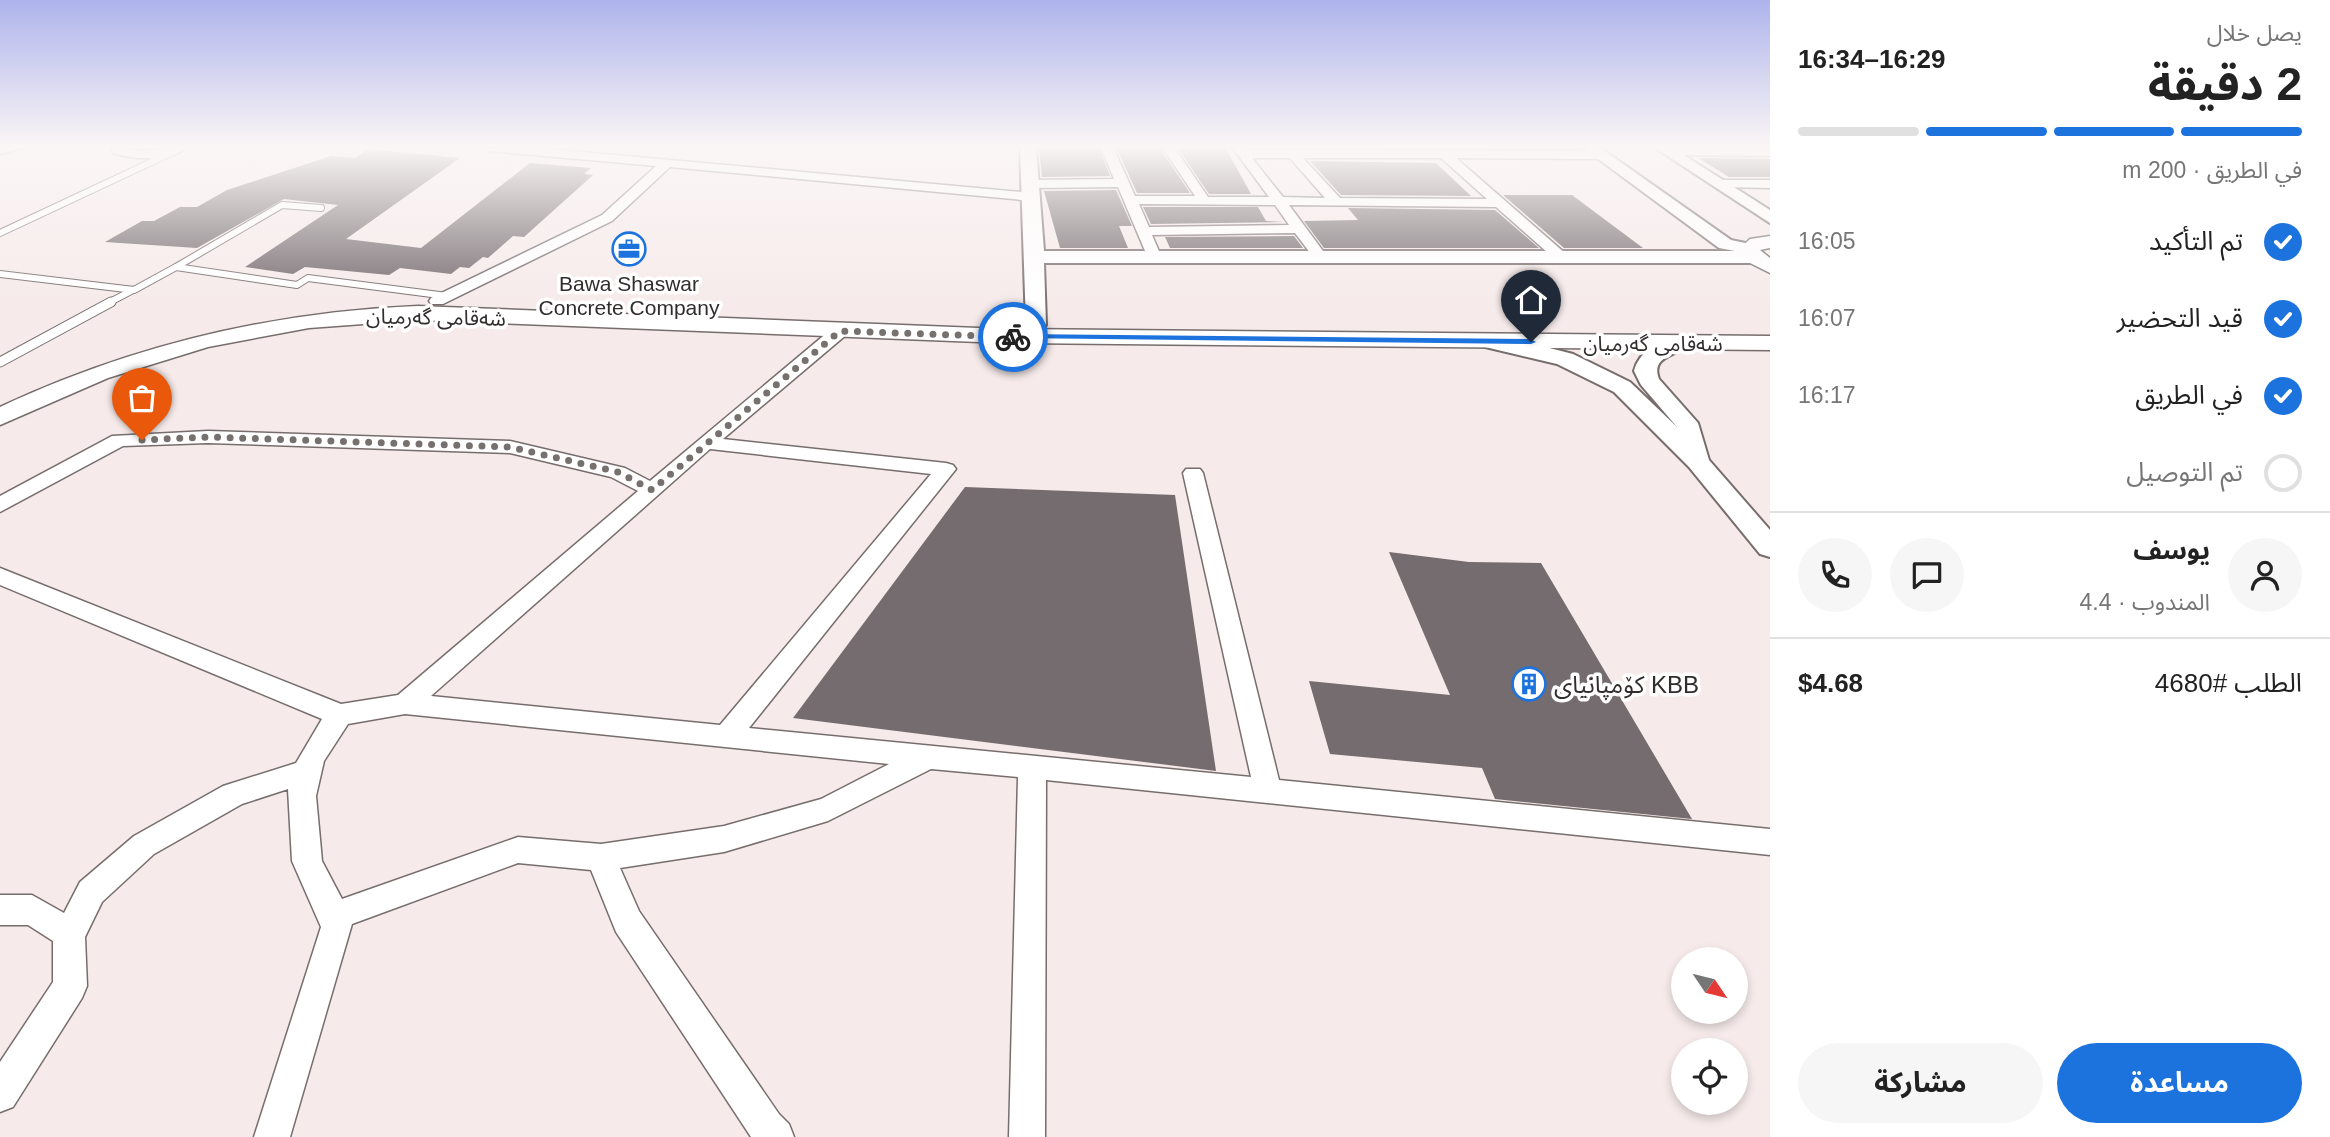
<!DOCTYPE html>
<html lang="ar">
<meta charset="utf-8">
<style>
:root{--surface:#fff;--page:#f6f6f6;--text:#222;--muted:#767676;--line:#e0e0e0;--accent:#1c73dd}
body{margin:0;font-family:Arial,"Noto Sans Arabic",sans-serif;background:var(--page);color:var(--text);direction:rtl;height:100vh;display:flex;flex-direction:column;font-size:26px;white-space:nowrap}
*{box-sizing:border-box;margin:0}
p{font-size:23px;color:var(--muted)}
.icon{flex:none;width:38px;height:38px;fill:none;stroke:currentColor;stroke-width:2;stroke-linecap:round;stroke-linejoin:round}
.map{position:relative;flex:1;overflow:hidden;direction:ltr}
.drawer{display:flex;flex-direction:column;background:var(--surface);width:560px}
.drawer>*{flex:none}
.needle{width:46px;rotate:125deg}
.buttons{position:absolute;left:1671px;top:947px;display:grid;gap:14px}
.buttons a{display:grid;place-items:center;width:77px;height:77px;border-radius:50%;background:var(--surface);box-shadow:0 4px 10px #0003;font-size:35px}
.pin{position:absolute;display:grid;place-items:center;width:60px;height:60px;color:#fff;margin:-72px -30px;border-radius:50% 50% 50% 0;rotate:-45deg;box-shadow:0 0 7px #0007}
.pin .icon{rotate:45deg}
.courier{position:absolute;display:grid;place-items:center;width:70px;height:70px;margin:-35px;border:5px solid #1c73dd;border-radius:50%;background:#fff;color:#222;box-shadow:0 2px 9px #0007}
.summary em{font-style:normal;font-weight:700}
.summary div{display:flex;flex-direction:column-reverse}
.summary{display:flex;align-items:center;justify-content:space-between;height:119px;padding:0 28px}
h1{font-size:46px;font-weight:700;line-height:52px}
.bar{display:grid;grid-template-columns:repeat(4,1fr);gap:10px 7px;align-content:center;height:84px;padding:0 28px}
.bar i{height:9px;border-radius:5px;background:var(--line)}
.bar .on{background:var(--accent)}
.bar p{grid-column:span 4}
.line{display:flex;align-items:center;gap:18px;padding:0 28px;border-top:2px solid var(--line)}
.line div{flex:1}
.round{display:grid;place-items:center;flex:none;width:74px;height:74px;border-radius:37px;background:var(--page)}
ol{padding:0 28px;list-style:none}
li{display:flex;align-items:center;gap:21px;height:77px}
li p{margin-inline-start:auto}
li .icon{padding:7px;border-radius:50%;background:var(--accent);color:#fff;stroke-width:4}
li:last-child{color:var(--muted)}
li i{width:38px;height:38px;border:4px solid var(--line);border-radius:50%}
.primary-button{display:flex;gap:14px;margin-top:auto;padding:14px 28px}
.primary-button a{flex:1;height:80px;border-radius:42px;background:var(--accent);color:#fff;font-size:28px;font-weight:700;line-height:80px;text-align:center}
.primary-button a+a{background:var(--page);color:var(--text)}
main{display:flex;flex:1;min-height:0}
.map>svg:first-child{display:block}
.building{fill:#756c6f}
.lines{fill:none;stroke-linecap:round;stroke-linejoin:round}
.service-far1-casing{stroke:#776d6d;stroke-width:8}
.service-casing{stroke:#776d6d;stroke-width:11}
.minor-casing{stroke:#776d6d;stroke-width:3}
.tertiary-casing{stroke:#776d6d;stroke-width:4}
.secondary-casing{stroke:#776d6d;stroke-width:3}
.service-far1{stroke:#fff;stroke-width:6}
.service{stroke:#fff;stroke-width:9}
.minor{fill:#fff;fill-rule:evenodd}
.tertiary{fill:#fff;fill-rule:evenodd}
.secondary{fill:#fff;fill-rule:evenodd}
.route{fill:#1c73dd}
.done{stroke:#76706f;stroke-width:7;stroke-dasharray:0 12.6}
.labels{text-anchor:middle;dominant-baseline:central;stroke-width:7;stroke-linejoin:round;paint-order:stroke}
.far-poi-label{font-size:21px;fill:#312d2d;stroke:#fff}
.far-street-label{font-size:21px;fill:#312d2d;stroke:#fff}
.poi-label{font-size:24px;fill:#312d2d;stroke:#fff;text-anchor:start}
</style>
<main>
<section class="drawer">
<div class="summary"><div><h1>2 دقيقة</h1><p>يصل خلال</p></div><em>16:29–16:34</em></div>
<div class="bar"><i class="on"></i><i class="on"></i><i class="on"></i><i></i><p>في الطريق · 200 m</p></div>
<ol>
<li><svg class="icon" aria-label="check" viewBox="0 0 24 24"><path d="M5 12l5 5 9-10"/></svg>تم التأكيد<p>16:05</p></li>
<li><svg class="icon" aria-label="check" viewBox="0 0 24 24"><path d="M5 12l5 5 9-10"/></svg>قيد التحضير<p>16:07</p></li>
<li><svg class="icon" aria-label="check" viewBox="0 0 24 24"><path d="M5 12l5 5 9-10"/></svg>في الطريق<p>16:17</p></li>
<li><i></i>تم التوصيل</li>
</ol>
<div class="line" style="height:126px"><a class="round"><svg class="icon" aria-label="person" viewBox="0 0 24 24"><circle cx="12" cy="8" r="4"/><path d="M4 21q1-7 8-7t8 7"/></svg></a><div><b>يوسف</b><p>المندوب · 4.4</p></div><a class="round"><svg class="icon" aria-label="chat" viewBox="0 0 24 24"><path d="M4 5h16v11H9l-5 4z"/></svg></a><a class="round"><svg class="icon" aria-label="phone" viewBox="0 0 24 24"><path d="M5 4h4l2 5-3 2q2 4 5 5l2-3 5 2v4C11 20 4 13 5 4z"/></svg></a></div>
<div class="line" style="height:91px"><div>الطلب #4680</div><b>$4.68</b></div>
<div class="primary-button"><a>مساعدة</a><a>مشاركة</a></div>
</section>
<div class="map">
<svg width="1770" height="1137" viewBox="0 0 1770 1137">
<rect width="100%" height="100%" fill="#f6ebea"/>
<g class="building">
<polygon points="1039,147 1099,147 1110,176 1042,177"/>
<polygon points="1116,147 1159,147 1190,193 1137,193"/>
<polygon points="1177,147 1225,147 1251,194 1209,194"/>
<polygon points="368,149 460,158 346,239 421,248 530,163 591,168 584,174 593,175 524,237 513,236 488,258 483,257 469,268 460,267 451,274 400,268 389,275 305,267 293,274 245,267 338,205 284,199 197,248 105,242 142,221 154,221 180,207 197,207 227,190 331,156 355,158"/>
<polygon points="1698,158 1770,159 1770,177 1729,177"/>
<polygon points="1310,161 1436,163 1471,196 1480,196 1341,195"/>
<polygon points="1116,190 1132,226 1119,226 1128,248 1060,248 1044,191"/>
<polygon points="1503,195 1572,195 1643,248 1564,248"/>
<polygon points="1143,207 1258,207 1266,221 1284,222 1151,224"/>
<polygon points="1348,208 1495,210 1539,248 1324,248 1304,221 1358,220"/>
<polygon points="1294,236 1303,248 1170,248 1165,237"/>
<polygon points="965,487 1175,495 1216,771 793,718"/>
<polygon points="1389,552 1469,562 1541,563 1692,819 1495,799 1482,768 1330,754 1309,681 1450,695"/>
</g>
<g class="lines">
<defs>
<g id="service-far1">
<polyline points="321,208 282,205 176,267 297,285 308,278 447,296"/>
<polyline points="0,233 175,151"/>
<polyline points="0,274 134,290 176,267"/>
<polyline points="108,303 133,290"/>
</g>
<polyline id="service" points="0,362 111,302"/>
<g id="minor">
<polygon points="0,147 27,147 0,154"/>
<path d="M111,147L142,151L188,147C169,162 135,160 113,153Z"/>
<polygon points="484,147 527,147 1033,193 1040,197 1033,201 670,167 612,221 443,304 431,304 429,301 431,298 602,215 656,166 490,151"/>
<path d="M1101,147H1113L1135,196H1195L1162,147H1174L1208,197H1269L1232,147H1244L1247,150L1602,151L1608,155L1602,159L1456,158L1566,254L1568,257L1566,260H1556L1496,207L1289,205L1326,255L1324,258H1314L1295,233L1152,235L1162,258L1155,262L1148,258L1118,187L1031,188L1024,184L1031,180L1114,179ZM1252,158H1290L1325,198L1283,197ZM1303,158H1441L1487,199L1340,198ZM1139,204L1275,205L1289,225L1149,227Z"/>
<polygon points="1670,148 1770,148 1770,156 1666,155 1664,152"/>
<polygon points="1720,180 1770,180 1770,188 1715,187 1713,184"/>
<path d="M840,326L848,331L846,335L723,439L946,463L953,465L956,469L749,728L1251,777L1183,473L1186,469H1200L1203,473L1279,780L1770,829V855L1046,780L1045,1137H1009L1018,777L931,769L828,821L724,852L620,868L639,911L779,1114L789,1124L794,1137H751L616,932L591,870L518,863L352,924L290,1137H254L321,927L292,861L288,789L242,804L154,854L102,902L85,937L87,986L82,998L13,1107L0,1112V1062L53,982V941L28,925H0V895H32L64,913L80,882L134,836L223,786L296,763L322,719L0,585V568L341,704L398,695L638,491L611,477L510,453L208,443L123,446L0,512V496L112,436L208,431L510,441L625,468L650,481L834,327ZM710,449L931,474L720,725L431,696ZM405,714L889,764L821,799L724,826L601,844L518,837L342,899L322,861L316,796L324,761L348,724Z"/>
</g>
<g id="tertiary">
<polygon points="1020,147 1036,147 1044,251 1735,251 1719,248 1582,147 1599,147 1731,240 1755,245 1758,249 1756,252 1762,257 1753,263 1044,263 1046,325 1043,329 1029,329 1026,325"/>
<polygon points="1654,147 1671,147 1770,210 1770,223"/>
<path d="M1488,336L1526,342L1573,354L1630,382L1677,427L1641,385L1634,371C1639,351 1665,333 1685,339L1689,343C1678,357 1650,355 1659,379L1698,423L1709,460L1770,530V557L1760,554L1689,467L1614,392L1557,364L1481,346L1477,342L1481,338Z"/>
</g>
<g id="secondary">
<polygon points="1770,236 1770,248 1760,250 1770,258 1770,273 1746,261 1739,249 1750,239"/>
<path d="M418,306L1004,329L1770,336V350L1004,343L418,320L309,328L208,347L108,378L0,425V407C133,345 271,312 418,306Z"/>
</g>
</defs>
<use href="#service-far1" class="service-far1-casing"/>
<use href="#service" class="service-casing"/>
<use href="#minor" class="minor-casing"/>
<use href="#tertiary" class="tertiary-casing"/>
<use href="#secondary" class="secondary-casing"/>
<use href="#service-far1" class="service-far1"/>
<use href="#service" class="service"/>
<use href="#minor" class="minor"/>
<use href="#tertiary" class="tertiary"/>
<use href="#secondary" class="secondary"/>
</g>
<linearGradient id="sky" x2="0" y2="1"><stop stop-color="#aeb4ec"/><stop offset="0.48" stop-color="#fbf6f6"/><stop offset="1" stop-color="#fbf6f6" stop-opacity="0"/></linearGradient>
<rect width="1770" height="306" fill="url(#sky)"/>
<polygon class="route" points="1013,334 1531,339 1536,342 1531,344 1010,338"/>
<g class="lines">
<polyline class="done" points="142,440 208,437 510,447 618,472 652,490 840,331 1013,337"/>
</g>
<defs>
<symbol id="office-ring" viewBox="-11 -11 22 22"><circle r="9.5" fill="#fff" stroke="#1c73dd" stroke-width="1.5"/><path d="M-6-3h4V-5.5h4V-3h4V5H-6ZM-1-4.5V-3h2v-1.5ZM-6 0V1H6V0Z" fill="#1c73dd"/></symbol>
<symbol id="building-ring" viewBox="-11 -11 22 22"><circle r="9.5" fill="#fff" stroke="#1c73dd" stroke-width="1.5"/><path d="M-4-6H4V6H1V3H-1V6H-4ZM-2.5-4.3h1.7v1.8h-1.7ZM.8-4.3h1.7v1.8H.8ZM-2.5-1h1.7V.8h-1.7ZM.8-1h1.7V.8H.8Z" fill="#1c73dd"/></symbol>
</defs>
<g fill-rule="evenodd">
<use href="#office-ring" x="610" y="230" width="38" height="38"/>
<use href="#building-ring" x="1510" y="665" width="38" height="38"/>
</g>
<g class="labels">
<g class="far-poi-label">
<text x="629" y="283">Bawa Shaswar<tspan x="629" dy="24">Concrete Company</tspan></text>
</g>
<g class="far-street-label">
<text transform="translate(436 317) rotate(1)">شەقامی گەرمیان</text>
<text x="1653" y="343">شەقامی گەرمیان</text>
</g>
<g class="poi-label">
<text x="1554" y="684">کۆمپانیای KBB</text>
</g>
</g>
</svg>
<div class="buttons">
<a><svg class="needle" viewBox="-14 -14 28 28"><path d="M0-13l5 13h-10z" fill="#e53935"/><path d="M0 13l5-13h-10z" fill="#767676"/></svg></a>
<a><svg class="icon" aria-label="locate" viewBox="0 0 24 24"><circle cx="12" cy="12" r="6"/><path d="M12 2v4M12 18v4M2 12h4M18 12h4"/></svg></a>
</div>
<div class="pin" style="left:142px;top:440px;background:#ea580c"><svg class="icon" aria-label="bag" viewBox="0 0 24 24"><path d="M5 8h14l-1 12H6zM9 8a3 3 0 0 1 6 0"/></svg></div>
<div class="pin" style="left:1531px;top:342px;background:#1f2937"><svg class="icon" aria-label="home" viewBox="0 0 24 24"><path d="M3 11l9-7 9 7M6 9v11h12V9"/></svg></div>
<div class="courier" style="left:1013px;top:337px"><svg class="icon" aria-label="bike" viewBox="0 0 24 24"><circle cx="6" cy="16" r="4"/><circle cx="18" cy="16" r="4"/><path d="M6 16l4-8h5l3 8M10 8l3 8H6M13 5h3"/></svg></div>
</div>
</main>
